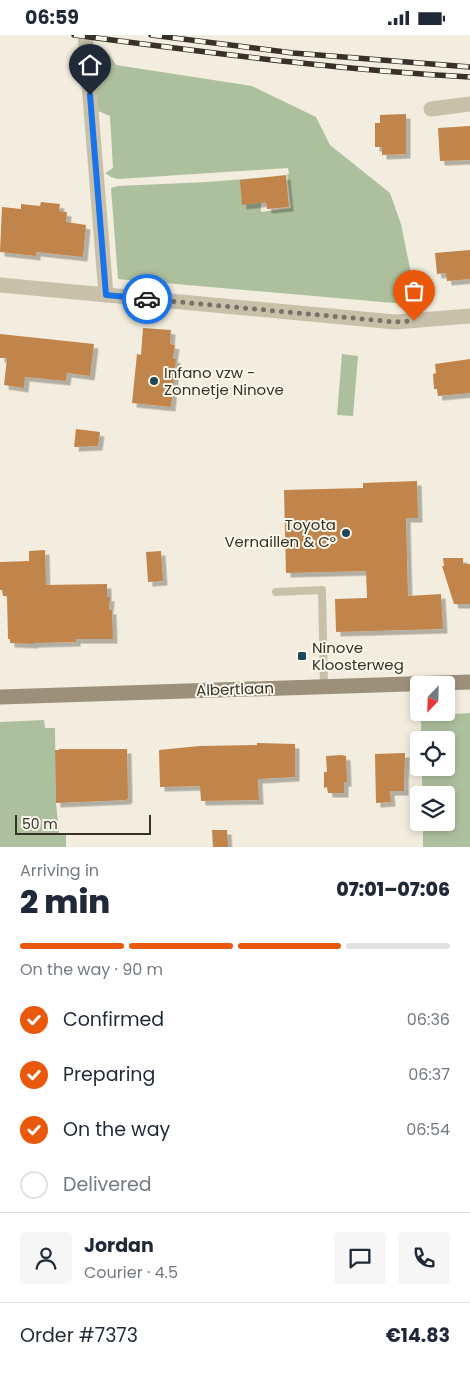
<!DOCTYPE html>
<meta charset="utf-8">
<style>
:root{--surface:#fff;--page:#f6f6f7;--text:#1f2937;--muted:#747a83;--line:#e0e1e3;--accent:#ea580c}
body{margin:0;font-family:Poppins,sans-serif;background:var(--page);color:var(--text);height:100vh;display:flex;flex-direction:column;font-size:19px;white-space:nowrap}
*{box-sizing:border-box;margin:0}
p{font-size:16px;color:var(--muted)}
.icon{flex:none;width:28px;height:28px;fill:none;stroke:currentColor;stroke-width:2;stroke-linecap:round;stroke-linejoin:round}
.map{position:relative;height:812px;overflow:hidden}
.side{display:flex;flex-direction:column;background:var(--surface);flex:1}
.side>*{flex:none}
.needle{width:32px;rotate:203deg}
.buttons{position:absolute;left:410px;top:641px;display:grid;gap:10px}
.buttons a{display:grid;place-items:center;width:45px;height:45px;border-radius:5px;background:var(--surface);box-shadow:0 2px 8px #0003;font-size:25px}
.scale{position:absolute;left:15px;bottom:12px;width:136px;box-sizing:border-box;padding-left:5px;border:2px solid #373129;border-top:0;font-size:14px;line-height:18px;white-space:nowrap;color:#373129;-webkit-text-stroke:4px #f9f6ea;paint-order:stroke}
.pin{position:absolute;display:grid;place-items:center;width:42px;height:42px;color:#fff;margin:-51px -21px;border-radius:50% 50% 50% 0;rotate:-45deg;box-shadow:0 0 5px #0007}
.pin .icon{rotate:45deg}
.courier{position:absolute;display:grid;place-items:center;width:50px;height:50px;margin:-25px;border:4px solid #1a73e8;border-radius:50%;background:#fff;color:#222;box-shadow:0 1px 6px #0007}
.head em{font-style:normal;font-weight:800}
.head div{display:flex;flex-direction:column-reverse}
.head{display:flex;align-items:center;justify-content:space-between;height:85px;padding:0 20px}
h1{font-size:32px;font-weight:800;line-height:38px}
.bar{display:grid;grid-template-columns:repeat(4,1fr);gap:8px 5px;align-content:center;height:60px;padding:0 20px}
.bar i{height:6px;border-radius:4px;background:var(--line)}
.bar .on{background:var(--accent)}
.bar p{grid-column:span 4}
.line{display:flex;align-items:center;gap:12px;padding:0 20px;border-top:1px solid var(--line)}
.line div{flex:1}
.round{display:grid;place-items:center;flex:none;width:52px;height:52px;border-radius:5px;background:var(--page)}
ol{padding:0 20px;list-style:none}
li{display:flex;align-items:center;gap:15px;height:55px}
li p{margin-inline-start:auto}
li .icon{padding:5px;border-radius:50%;background:var(--accent);color:#fff;stroke-width:4}
li:last-child{color:var(--muted)}
li i{width:28px;height:28px;border:2px solid var(--line);border-radius:50%}
.status{display:flex;justify-content:space-between;align-items:center;height:35px;padding:0 25px;background:var(--surface);direction:ltr}
.status svg{height:14px;fill:currentColor}
.map>svg:first-child{display:block}
.green{fill:#adc09e}
.building{fill:#c1844c;filter:url(#shadow)}
.lines{fill:none;stroke-linecap:round;stroke-linejoin:round}
.lane{stroke:#c9c0aa;stroke-width:8}
.street{stroke:#c9c0aa;stroke-width:15}
.secondary{stroke:#9d907b;stroke-width:15}
.rail-casing{stroke:#373129;stroke-width:5.5}
.rail{stroke:#f9f6ea;stroke-width:4;stroke-dasharray:11;stroke-linecap:butt}
.done{stroke:#787368;stroke-width:5;stroke-dasharray:0 9}
.route{stroke:#1a73e8;stroke-width:6}
.poi-dot{fill:#204757;stroke:#f9f6ea;stroke-width:2}
.labels{text-anchor:middle;dominant-baseline:central;stroke-width:4;stroke-linejoin:round;paint-order:stroke}
.poi-label{font-size:15px;fill:#373129;stroke:#f9f6ea;text-anchor:start}
.street-label{font-size:15px;fill:#373129;stroke:#f9f6ea}
</style>
<div class="status"><b>06:59</b><svg viewBox="0 0 49 12"><path d="M0 12V9h3v3zM5 12V6h3v6zM10 12V3h3v9zM15 12V0h3v12zM26 1h20v11H26zM47 4h2v5h-2z"/></svg></div>
<div class="map">
<svg width="470" height="812" viewBox="0 0 470 812">
<defs>
<filter id="shadow"><feDropShadow dx="4.5" dy="4.5" stdDeviation="0" flood-color="#0004"/></filter>
</defs>
<rect width="100%" height="100%" fill="#f2edde"/>
<g class="green">
<polygon points="109,19 116,30 252,51 316,82 330,110 390,158 401,189 416,263 405,269 118,244 111,153 118,151 207,147 268,142 270,167 261,168 261,177 291,173 287,139 289,139 288,133 118,144 111,142 105,138 113,133 110,81 98,76 96,45 101,32 99,20"/>
<polygon points="342,319 358,321 353,381 337,380"/>
<polygon points="470,678 470,812 423,812 423,788 446,788 446,760 422,760 422,733 446,732 446,705 421,705 421,681"/>
<polygon points="44,685 45,693 55,693 56,768 59,798 66,798 66,812 0,812 0,687"/>
</g>
<g class="building">
<polygon points="406,79 406,119 382,120 382,112 375,112 375,88 380,88 380,80"/>
<polygon points="470,91 470,125 440,126 438,93"/>
<polygon points="286,140 289,172 267,174 266,167 242,170 240,145"/>
<polygon points="41,167 60,169 59,176 67,177 66,187 86,190 83,222 36,217 36,221 0,217 2,172 21,174 21,169 40,171"/>
<polygon points="470,215 470,244 447,246 446,238 437,239 435,218"/>
<polygon points="143,293 171,295 170,309 175,310 173,323 176,324 171,372 132,368 137,319 141,320"/>
<polygon points="0,299 94,309 90,341 67,338 66,346 25,342 24,353 4,350 7,323 0,323"/>
<polygon points="470,324 470,358 438,361 437,354 434,354 433,339 436,338 435,329"/>
<polygon points="76,394 100,397 98,411 74,412"/>
<polygon points="417,446 418,483 406,483 408,561 441,559 443,594 336,597 335,564 367,563 366,536 286,538 284,455 363,453 363,448"/>
<polygon points="45,515 46,550 107,549 107,562 110,562 109,575 112,575 113,604 76,604 76,607 34,608 34,609 10,608 10,604 8,604 7,561 3,561 2,555 0,555 0,527 29,526 29,516"/>
<polygon points="161,516 163,546 148,547 146,517"/>
<polygon points="443,523 463,523 463,529 470,529 470,569 454,569 442,531 444,531"/>
<polygon points="257,708 295,709 295,742 258,744 259,765 201,766 200,751 160,752 159,715 199,711 257,710"/>
<polygon points="59,714 127,714 128,763 126,765 56,768 55,715 59,715"/>
<polygon points="405,718 404,756 390,756 391,767 376,768 375,719"/>
<polygon points="341,720 346,721 347,747 344,747 344,758 328,758 327,752 324,753 324,737 327,737 326,721"/>
<polygon points="212,795 227,795 228,812 213,812"/>
</g>
<g class="lines">
<polyline class="lane" points="276,557 322,555 324,652"/>
<g class="street">
<polyline points="85,0 106,260"/>
<polyline points="431,74 470,69"/>
<polyline points="0,250 395,287 470,281"/>
</g>
<polyline class="secondary" points="0,662 470,647"/>
<defs>
<g id="rail">
<path d="M74,0C206,17 337,35 470,42"/>
<polyline points="151,0 293,18 470,32"/>
</g>
</defs>
<use href="#rail" class="rail-casing"/>
<use href="#rail" class="rail"/>
</g>
<g class="lines">
<polyline class="done" points="147,264 395,287 414,286"/>
<polyline class="route" points="90,60 106,260 147,264"/>
</g>
<g class="poi-dot">
<circle cx="154" cy="346" r="5"/>
<circle cx="346" cy="498" r="5"/>
<rect x="297" y="616" width="10" height="10" rx="2.5"/>
</g>
<g class="labels">
<g class="poi-label">
<text x="164" y="337">Infano vzw -<tspan x="164" dy="17">Zonnetje Ninove</tspan></text>
<text x="336" y="489" text-anchor="end">Toyota<tspan x="336" dy="17">Vernaillen &amp; C°</tspan></text>
<text x="312" y="612">Ninove<tspan x="312" dy="17">Kloosterweg</tspan></text>
</g>
<g class="street-label">
<text transform="translate(235 654) rotate(-2)">Albertlaan</text>
</g>
</g>
</svg>
<div class="buttons">
<a><svg class="needle" viewBox="-14 -14 28 28"><path d="M0-13l5 13h-10z" fill="#e53935"/><path d="M0 13l5-13h-10z" fill="#747a83"/></svg></a>
<a><svg class="icon" aria-label="locate" viewBox="0 0 24 24"><circle cx="12" cy="12" r="6"/><path d="M12 2v4M12 18v4M2 12h4M18 12h4"/></svg></a>
<a><svg class="icon" aria-label="layers" viewBox="0 0 24 24"><path d="M12 4l9 5-9 5-9-5zM3 14l9 5 9-5"/></svg></a>
</div>
<div class="scale">50 m</div>
<div class="pin" style="left:414px;top:286px;background:#ea580c"><svg class="icon" aria-label="bag" viewBox="0 0 24 24"><path d="M5 8h14l-1 12H6zM9 8a3 3 0 0 1 6 0"/></svg></div>
<div class="pin" style="left:90px;top:60px;background:#1f2937"><svg class="icon" aria-label="home" viewBox="0 0 24 24"><path d="M3 11l9-7 9 7M6 9v11h12V9"/></svg></div>
<div class="courier" style="left:147px;top:264px"><svg class="icon" aria-label="car" viewBox="0 0 24 24"><path d="M5 17H2v-5l4-1 3-4h7l3 4 3 1v5h-3M9 17h6M6 11h13"/><circle cx="7" cy="17" r="2"/><circle cx="17" cy="17" r="2"/></svg></div>
</div>
<section class="side">
<div class="head"><div><h1>2 min</h1><p>Arriving in</p></div><em>07:01–07:06</em></div>
<div class="bar"><i class="on"></i><i class="on"></i><i class="on"></i><i></i><p>On the way · 90 m</p></div>
<ol>
<li><svg class="icon" aria-label="check" viewBox="0 0 24 24"><path d="M5 12l5 5 9-10"/></svg>Confirmed<p>06:36</p></li>
<li><svg class="icon" aria-label="check" viewBox="0 0 24 24"><path d="M5 12l5 5 9-10"/></svg>Preparing<p>06:37</p></li>
<li><svg class="icon" aria-label="check" viewBox="0 0 24 24"><path d="M5 12l5 5 9-10"/></svg>On the way<p>06:54</p></li>
<li><i></i>Delivered</li>
</ol>
<div class="line" style="height:90px"><a class="round"><svg class="icon" aria-label="person" viewBox="0 0 24 24"><circle cx="12" cy="8" r="4"/><path d="M4 21q1-7 8-7t8 7"/></svg></a><div><b>Jordan</b><p>Courier · 4.5</p></div><a class="round"><svg class="icon" aria-label="chat" viewBox="0 0 24 24"><path d="M4 5h16v11H9l-5 4z"/></svg></a><a class="round"><svg class="icon" aria-label="phone" viewBox="0 0 24 24"><path d="M5 4h4l2 5-3 2q2 4 5 5l2-3 5 2v4C11 20 4 13 5 4z"/></svg></a></div>
<div class="line" style="height:65px"><div>Order #7373</div><b>€14.83</b></div>
</section>
